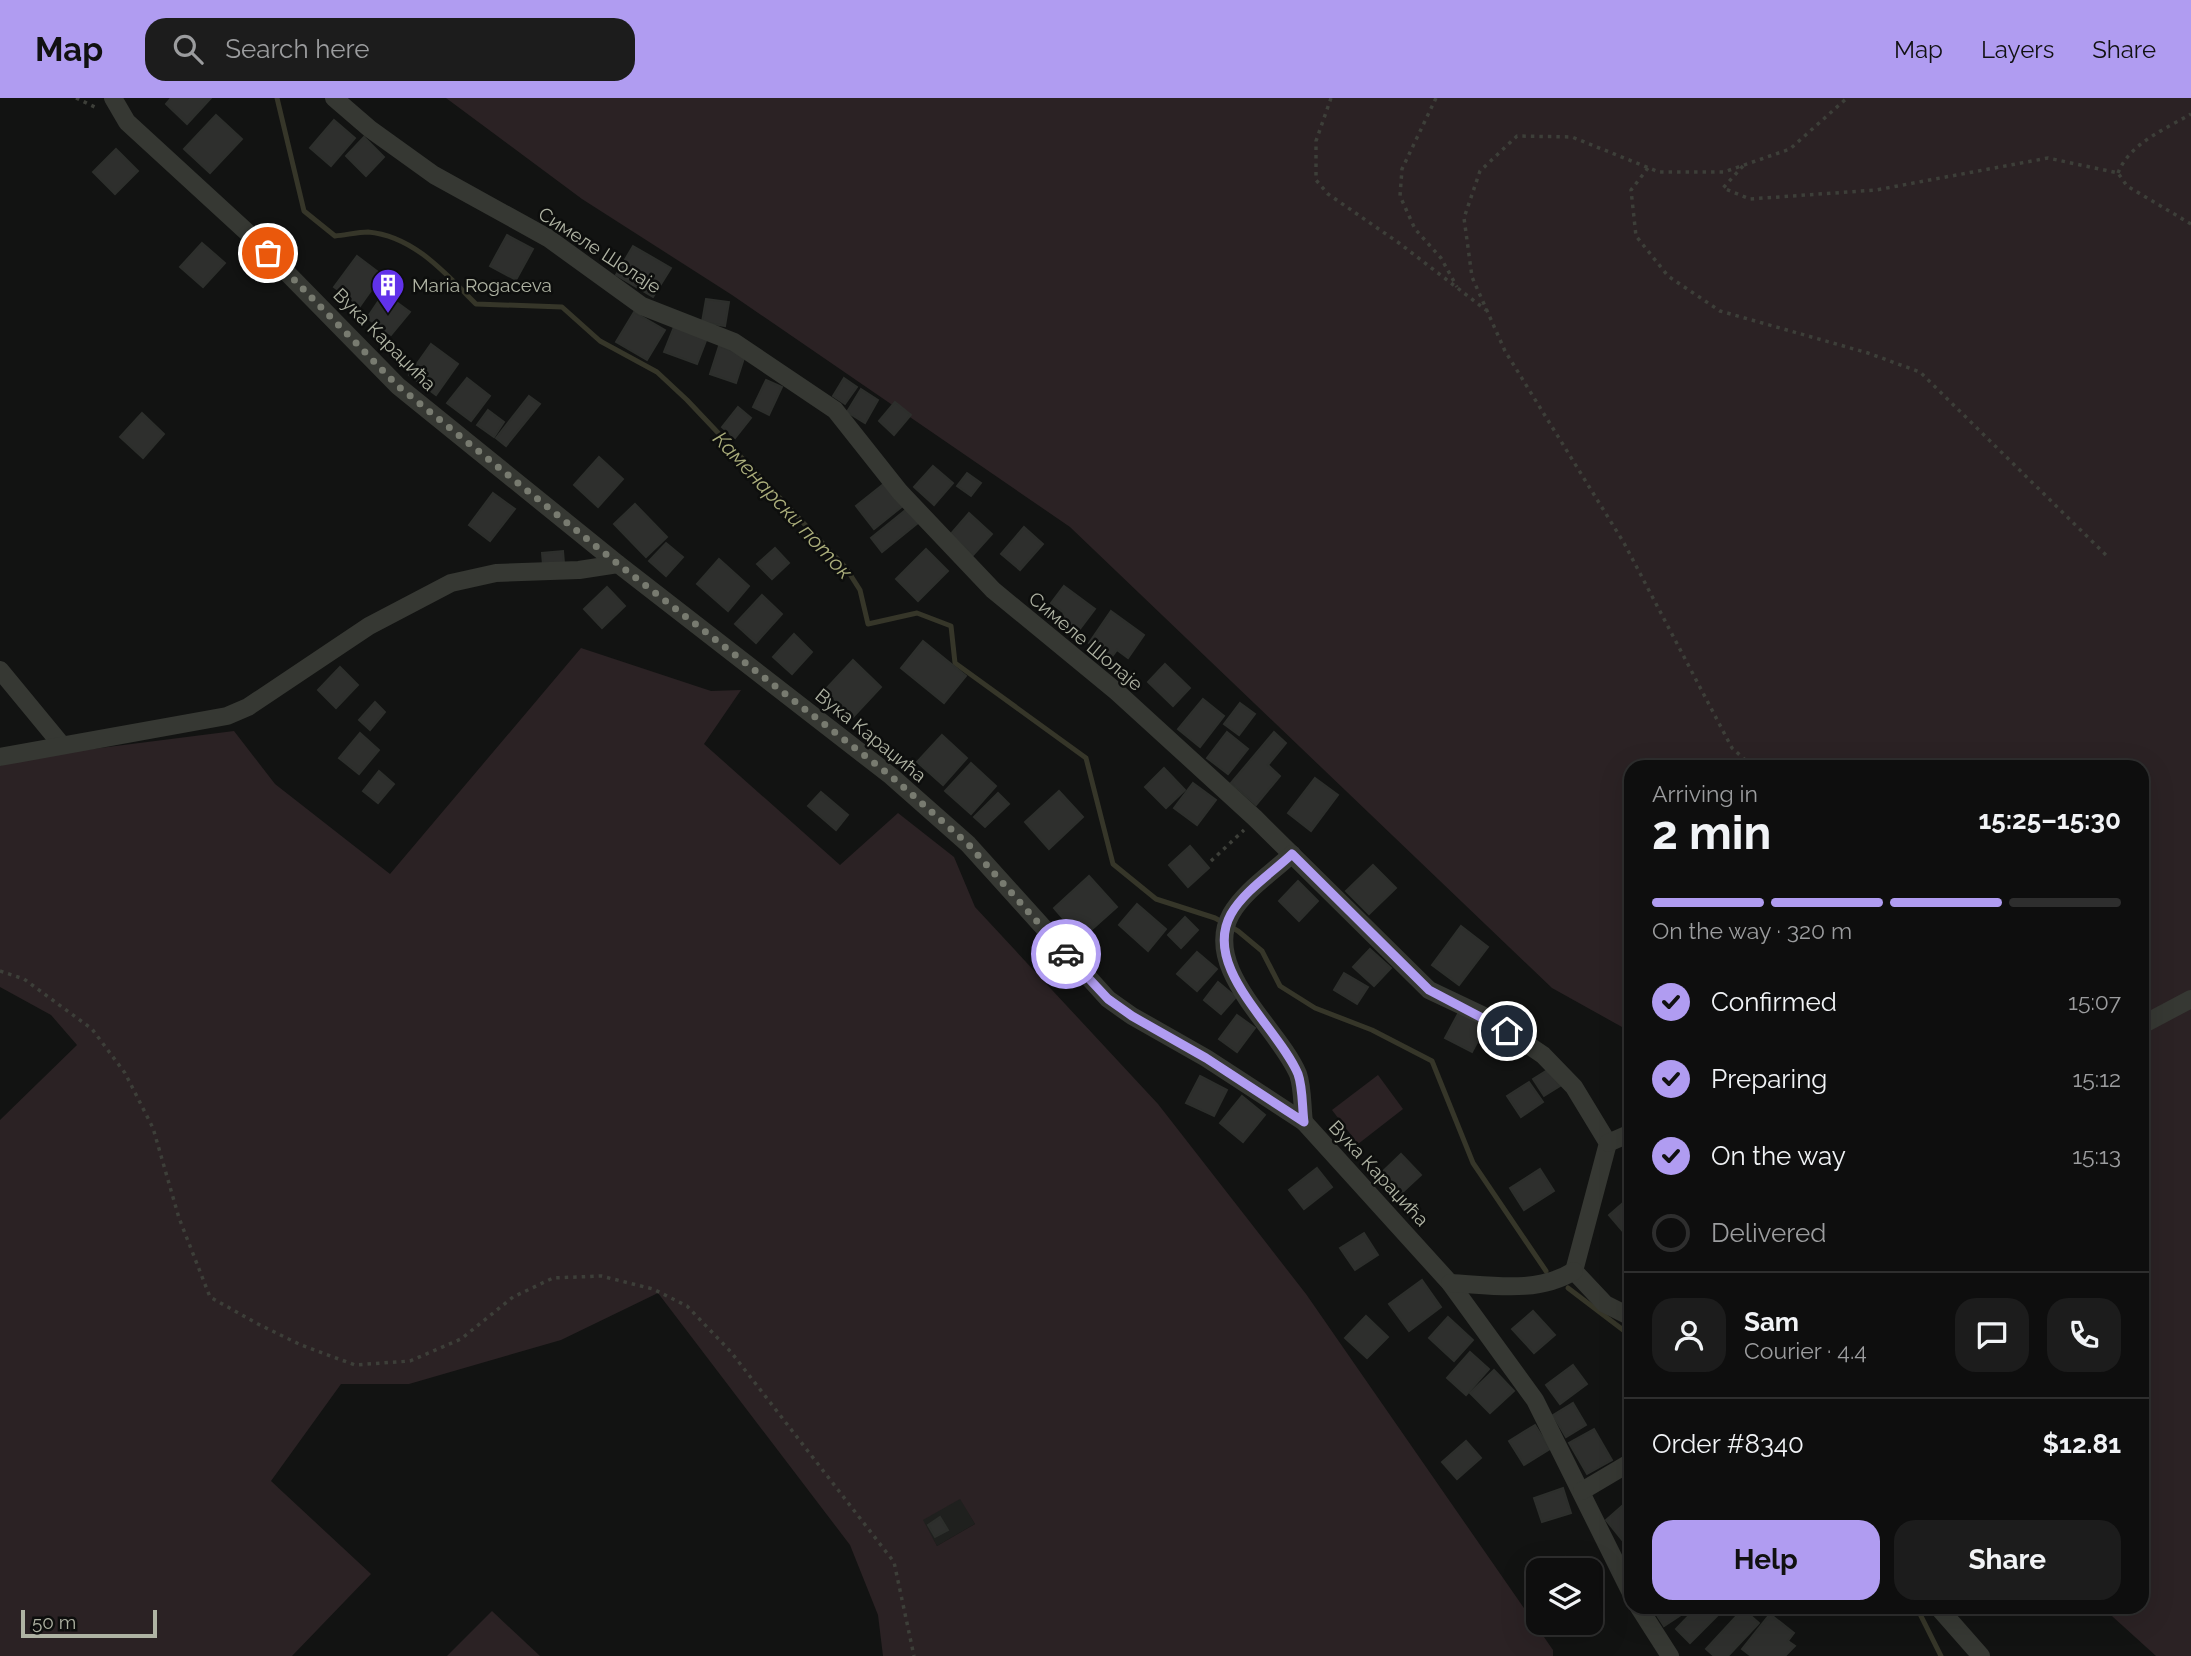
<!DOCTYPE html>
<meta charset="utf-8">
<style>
:root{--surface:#0e0e0e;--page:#1c1c1c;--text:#f1f3f6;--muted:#9b9c9e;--line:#2e2e2e;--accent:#b09cf1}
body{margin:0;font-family:Raleway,sans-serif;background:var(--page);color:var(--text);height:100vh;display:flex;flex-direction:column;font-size:26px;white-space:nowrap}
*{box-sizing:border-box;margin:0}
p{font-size:23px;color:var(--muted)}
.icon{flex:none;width:38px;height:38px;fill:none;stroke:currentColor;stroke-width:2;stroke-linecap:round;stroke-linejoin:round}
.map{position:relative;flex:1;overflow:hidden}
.sheet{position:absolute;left:1624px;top:662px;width:525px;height:854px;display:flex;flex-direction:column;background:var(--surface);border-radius:21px;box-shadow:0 7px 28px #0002,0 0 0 2px var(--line)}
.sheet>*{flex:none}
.controls{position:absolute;left:1526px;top:1460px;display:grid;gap:14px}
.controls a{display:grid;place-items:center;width:77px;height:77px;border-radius:14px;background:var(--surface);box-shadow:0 7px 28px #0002,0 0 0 2px var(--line);font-size:35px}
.scale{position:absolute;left:21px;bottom:18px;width:136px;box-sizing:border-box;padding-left:7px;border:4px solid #afb3a3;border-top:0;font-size:19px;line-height:24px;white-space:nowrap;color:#afb3a3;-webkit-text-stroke:5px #0d0e0d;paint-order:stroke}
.pin{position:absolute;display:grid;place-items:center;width:60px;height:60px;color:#fff;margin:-30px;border:4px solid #fff;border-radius:50%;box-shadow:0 2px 7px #0007}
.courier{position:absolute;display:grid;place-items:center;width:70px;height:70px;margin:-35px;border:5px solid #b09cf1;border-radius:50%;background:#fff;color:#222;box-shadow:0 2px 9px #0007}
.headline em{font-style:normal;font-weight:700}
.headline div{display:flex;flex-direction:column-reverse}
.headline{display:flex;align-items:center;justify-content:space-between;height:119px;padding:0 28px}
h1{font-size:46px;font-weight:700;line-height:52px}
.bar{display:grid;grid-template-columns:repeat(4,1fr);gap:10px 7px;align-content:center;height:84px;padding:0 28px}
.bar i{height:9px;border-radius:5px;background:var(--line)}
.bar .current{background:var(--accent)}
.bar p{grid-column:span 4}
.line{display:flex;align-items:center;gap:18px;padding:0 28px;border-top:2px solid var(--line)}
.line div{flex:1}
.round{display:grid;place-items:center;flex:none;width:74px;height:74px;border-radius:21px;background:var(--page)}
ol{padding:0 28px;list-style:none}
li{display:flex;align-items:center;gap:21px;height:77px}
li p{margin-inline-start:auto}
li .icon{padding:7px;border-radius:50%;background:var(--accent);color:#111;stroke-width:4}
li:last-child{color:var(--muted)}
li i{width:38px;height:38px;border:4px solid var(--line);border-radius:50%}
.action{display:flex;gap:14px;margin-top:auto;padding:14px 28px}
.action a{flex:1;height:80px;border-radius:21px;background:var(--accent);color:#111;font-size:28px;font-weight:700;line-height:80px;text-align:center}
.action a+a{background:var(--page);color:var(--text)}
header{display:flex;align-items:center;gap:42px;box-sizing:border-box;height:98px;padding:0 35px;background:var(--accent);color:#111}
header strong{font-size:33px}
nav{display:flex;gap:38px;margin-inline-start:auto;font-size:24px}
.search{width:490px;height:63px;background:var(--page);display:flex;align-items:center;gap:18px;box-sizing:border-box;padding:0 24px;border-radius:21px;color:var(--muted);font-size:26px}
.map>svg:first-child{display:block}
.built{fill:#1f201e}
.green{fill:#2b2224;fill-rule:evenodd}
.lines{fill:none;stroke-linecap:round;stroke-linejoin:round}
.stream{stroke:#363629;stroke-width:5}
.building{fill:#2e2f2d;stroke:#2d2f2c;stroke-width:2}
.path{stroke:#3d3f39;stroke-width:3.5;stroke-dasharray:3.5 5;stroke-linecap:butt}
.minor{stroke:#363833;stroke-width:18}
.done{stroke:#787b70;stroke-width:7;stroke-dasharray:0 12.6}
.route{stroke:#b09cf1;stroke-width:9}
.labels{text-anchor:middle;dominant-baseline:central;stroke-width:5;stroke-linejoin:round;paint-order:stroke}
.street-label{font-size:19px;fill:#afb3a3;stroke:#0d0e0d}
.poi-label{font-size:19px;fill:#afb3a3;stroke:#0d0e0d;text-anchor:start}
.water-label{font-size:21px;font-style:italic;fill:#abae7b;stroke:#0d0e0d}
</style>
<header>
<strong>Map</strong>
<div class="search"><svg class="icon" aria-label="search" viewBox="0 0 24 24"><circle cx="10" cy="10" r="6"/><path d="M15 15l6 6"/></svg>Search here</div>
<nav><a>Map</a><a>Layers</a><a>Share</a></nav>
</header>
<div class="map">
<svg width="2191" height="1558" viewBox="0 0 2191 1558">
<rect width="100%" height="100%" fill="#121312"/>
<polygon class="built" points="960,1400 975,1426 937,1448 922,1422"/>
<g class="green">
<polygon points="446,0 2191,0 2191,1558 2156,1558 2102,1509 2142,1508 2142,668 1631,668 1631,934 1552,890 1070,429 732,197 582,101"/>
<path d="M581,550L711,593L741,592L704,646L840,767L898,715L954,759L975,809L1158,1006L1306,1196L1553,1552V1558H883L878,1517L850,1447L658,1195L561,1242L409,1286H341L271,1383L371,1476L292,1558H0V1022L77,947L51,917L0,889V668L21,660L234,633L275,686L390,776ZM960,1401L975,1426L937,1448L923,1422Z"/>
<polygon points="1378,977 1403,1011 1358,1046 1332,1012"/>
<polygon points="492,1513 540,1558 447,1558"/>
</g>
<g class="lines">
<g class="stream">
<path d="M277,0L304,113L335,138C346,137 358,134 368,134C414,138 446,176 476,206L562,209L600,243L657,274L687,302L846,470L860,492L868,526L917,515L951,528L955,565L1086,660L1113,766L1156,801L1215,820L1238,833L1262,853L1280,888L1315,910L1372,932L1432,963L1473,1065L1546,1173"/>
<polyline points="1568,1190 1631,1238"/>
<polyline points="1913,1508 1920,1516 1941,1558"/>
</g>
</g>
<g class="building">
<polygon points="171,0 211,0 187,26 166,6"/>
<polygon points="216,17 242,41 210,75 184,51"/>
<polygon points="334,22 355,40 331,68 310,50"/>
<polygon points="364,39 384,59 366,78 346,58"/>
<polygon points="116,51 138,73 115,96 93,74"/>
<polygon points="507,137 533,151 516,182 490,168"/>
<polygon points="202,145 225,165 203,189 180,169"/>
<polygon points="633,148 671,170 653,199 616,177"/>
<polygon points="357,158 382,177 360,208 334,189"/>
<polygon points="384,195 410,214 391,237 367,220"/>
<polygon points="706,201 729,204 725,228 702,224"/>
<polygon points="634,214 665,232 647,262 616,244"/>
<polygon points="674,229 707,240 697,266 664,254"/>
<polygon points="431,246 458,266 436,297 409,277"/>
<polygon points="719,248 745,257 736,285 710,276"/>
<polygon points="467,280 490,298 471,323 447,305"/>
<polygon points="844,280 857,289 845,306 833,298"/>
<polygon points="766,282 782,289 769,317 753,309"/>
<polygon points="861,291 878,302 865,325 847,314"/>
<polygon points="529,298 540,306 506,348 496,340"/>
<polygon points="895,304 911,317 894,337 879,323"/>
<polygon points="738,309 751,320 735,340 722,329"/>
<polygon points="488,312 504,324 494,339 477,327"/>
<polygon points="142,315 164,336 143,360 120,339"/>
<polygon points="599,359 623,381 598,409 574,387"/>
<polygon points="933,368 953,385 934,407 914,389"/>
<polygon points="967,375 981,385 971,398 957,388"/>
<polygon points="885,385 904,407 874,431 856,408"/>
<polygon points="493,395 515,411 490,443 469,427"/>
<polygon points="635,406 667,439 646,459 614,426"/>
<polygon points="908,410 919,424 882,454 871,440"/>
<polygon points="969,415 992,436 973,457 950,437"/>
<polygon points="1024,429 1043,446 1020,472 1001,456"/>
<polygon points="666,445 683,459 666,478 649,463"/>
<polygon points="775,450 789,465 772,481 757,466"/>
<polygon points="926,451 948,473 918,503 896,481"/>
<polygon points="563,453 564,465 543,467 542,455"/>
<polygon points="719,461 749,488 728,513 697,486"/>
<polygon points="1064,488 1095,511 1076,536 1058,523 1064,515 1051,505"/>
<polygon points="607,489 625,508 602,530 584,511"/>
<polygon points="762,497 782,516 756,545 735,526"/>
<polygon points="1111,513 1144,537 1128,560 1117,552 1111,560 1089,545"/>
<polygon points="794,536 812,554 792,576 773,559"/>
<polygon points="923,543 966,578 944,605 901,570"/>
<polygon points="853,562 881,589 853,619 825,592"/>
<polygon points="1165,566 1190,590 1173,608 1148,584"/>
<polygon points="340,569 358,587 336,610 318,592"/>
<polygon points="1203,601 1224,618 1200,649 1178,631"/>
<polygon points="375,604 385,614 370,632 359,622"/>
<polygon points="1240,605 1255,616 1239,637 1224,626"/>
<polygon points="1227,634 1248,651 1228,676 1207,660"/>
<polygon points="1274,634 1286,645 1268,667 1280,678 1256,707 1231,685"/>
<polygon points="360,635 379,652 359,676 339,660"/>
<polygon points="942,637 967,660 943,687 917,664"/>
<polygon points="971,665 996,688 971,716 945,693"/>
<polygon points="1164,670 1185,692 1166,710 1145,689"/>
<polygon points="379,673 394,686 378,705 363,693"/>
<polygon points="1315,680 1338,697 1311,733 1288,715"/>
<polygon points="1193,685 1216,702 1197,727 1174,710"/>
<polygon points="1059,693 1083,719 1049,751 1025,724"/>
<polygon points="821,694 848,717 836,732 808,708"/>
<polygon points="998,695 1009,706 985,729 974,719"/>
<polygon points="1190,748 1209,770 1188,789 1169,767"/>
<polygon points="1373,767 1396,790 1369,816 1346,793"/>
<polygon points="1089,778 1117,809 1081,841 1054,810"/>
<polygon points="1298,783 1318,803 1299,823 1279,803"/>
<polygon points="1137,806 1166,831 1148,853 1119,827"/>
<polygon points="1185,819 1198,832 1181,850 1168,837"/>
<polygon points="1461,828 1488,849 1459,887 1432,867"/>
<polygon points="1370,851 1391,870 1374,888 1353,869"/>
<polygon points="1197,854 1217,871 1197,893 1177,876"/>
<polygon points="1344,875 1368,889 1357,906 1334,892"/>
<polygon points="1218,884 1236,899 1221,916 1204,902"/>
<polygon points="1459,914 1486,928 1472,954 1445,940"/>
<polygon points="1237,917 1255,930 1237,954 1219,941"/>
<polygon points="1549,971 1560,988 1544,998 1533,981"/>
<polygon points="1200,978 1227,992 1214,1018 1186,1005"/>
<polygon points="1529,984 1543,1004 1521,1019 1507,998"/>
<polygon points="1242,998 1265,1017 1243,1044 1220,1025"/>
<polygon points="1401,1056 1421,1077 1395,1101 1376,1080"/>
<polygon points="1317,1070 1332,1089 1304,1111 1289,1092"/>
<polygon points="1540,1071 1554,1093 1524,1112 1510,1090"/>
<polygon points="1631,1098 1631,1132 1626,1137 1609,1117"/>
<polygon points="1364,1135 1378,1157 1355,1172 1340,1150"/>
<polygon points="1422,1182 1441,1209 1409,1233 1389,1206"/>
<polygon points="1533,1213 1555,1237 1534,1255 1512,1231"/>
<polygon points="1366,1218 1388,1239 1367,1260 1345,1240"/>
<polygon points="1448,1219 1473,1242 1454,1263 1429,1240"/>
<polygon points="1470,1254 1489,1271 1466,1297 1447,1280"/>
<polygon points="1573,1267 1587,1286 1560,1306 1546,1287"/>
<polygon points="1494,1272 1514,1293 1490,1315 1470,1295"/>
<polygon points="1573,1305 1586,1327 1566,1339 1553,1317"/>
<polygon points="1535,1327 1550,1351 1524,1367 1509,1343"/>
<polygon points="1594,1331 1612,1362 1587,1376 1569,1345"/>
<polygon points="1466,1343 1481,1360 1457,1381 1442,1364"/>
<polygon points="1563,1390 1571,1415 1542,1424 1534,1400"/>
<polygon points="1631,1400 1631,1436 1623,1443 1606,1422"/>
<polygon points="940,1419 948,1432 935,1439 928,1427"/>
<polygon points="1565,1459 1572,1472 1547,1472 1546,1469"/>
<polygon points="1651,1508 1684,1508 1687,1513 1664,1528"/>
<polygon points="1698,1508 1713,1508 1720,1515 1690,1545 1676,1531"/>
<polygon points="1743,1511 1759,1525 1728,1558 1714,1558 1706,1551"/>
<polygon points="1770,1516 1794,1535 1788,1543 1795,1548 1785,1558 1751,1558 1742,1551"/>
</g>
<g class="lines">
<g class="path">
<polyline points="76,0 99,11"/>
<polyline points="1331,0 1316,43 1316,82 1328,96 1399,145 1486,212"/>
<polyline points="1436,0 1402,71 1400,98 1415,131 1441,160 1457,189"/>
<polyline points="1743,68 1723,90 1750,101 1876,92 2048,60 2118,75 2127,88 2191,126"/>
<polyline points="1648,70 1631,92 1636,138 1668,178 1720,213 1868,255 1920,274 2108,459"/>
<path d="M2118,75C2129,46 2165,31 2191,16"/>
<polyline points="1752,668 1732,650 1624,445 1505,253 1472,179 1464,120 1480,73 1517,38 1572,39 1659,74 1724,74 1790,51 1847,0"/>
<polyline points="1211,763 1244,732"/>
<polyline points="0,873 24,881 92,931 125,975 153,1030 179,1120 210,1199 258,1226 301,1247 355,1267 410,1263 461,1241 513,1199 553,1180 601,1178 653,1191 687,1208 731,1254 894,1464 914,1558"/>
</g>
<g class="minor">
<polyline points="113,0 127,24 249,136 398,288 618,466 891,678 968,746 1108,901 1132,918 1206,960 1304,1024 1450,1185 1535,1302 1631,1495"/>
<polyline points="334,0 370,31 434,77 548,140 642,208 734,244 835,312 900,394 993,492 1117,594 1255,720 1429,892 1488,920 1543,957 1574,989 1608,1045 1574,1173"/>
<polyline points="0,572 61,646"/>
<polyline points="0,659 227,618 248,609 369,528 451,485 496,475 579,472 618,466"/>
<path d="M1292,756C1273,774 1244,793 1231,816C1201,871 1278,929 1298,976C1303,990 1302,1010 1304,1024"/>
<polyline points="2142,927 2191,901"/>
<polyline points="1608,1045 1631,1035"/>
<polyline points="1574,1173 1605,1206 1631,1219"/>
<path d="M1450,1185C1491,1187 1537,1196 1574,1173"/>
<polyline points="1582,1393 1631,1364"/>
<polyline points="1638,1508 1670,1558"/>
<polyline points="1937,1508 1981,1558"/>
</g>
</g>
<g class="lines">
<polyline class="done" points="268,155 398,288 618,466 891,678 968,746 1066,856"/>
<path class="route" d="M1066,856L1108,901L1132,918L1206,960L1304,1024C1302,1010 1303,990 1298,976C1278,929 1201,870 1231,816C1244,793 1273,774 1292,756L1429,892L1507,933"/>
</g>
<defs>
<symbol id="building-pin" viewBox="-11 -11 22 30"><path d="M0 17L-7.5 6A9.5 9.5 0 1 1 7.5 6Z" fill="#6132ea" stroke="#0d0e0d"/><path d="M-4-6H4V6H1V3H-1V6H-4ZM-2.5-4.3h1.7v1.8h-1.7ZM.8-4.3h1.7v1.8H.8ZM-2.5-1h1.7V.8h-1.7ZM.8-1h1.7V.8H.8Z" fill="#fff"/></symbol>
</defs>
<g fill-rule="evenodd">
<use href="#building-pin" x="369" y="168" width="38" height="52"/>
</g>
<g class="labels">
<g class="street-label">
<text transform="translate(600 152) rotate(33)">Симеле Шолаје</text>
<text transform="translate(385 241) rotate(45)">Вука Караџића</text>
<text transform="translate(1086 543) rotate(40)">Симеле Шолаје</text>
<text transform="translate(871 637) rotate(39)">Вука Караџића</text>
<text transform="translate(1379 1075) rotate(47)">Вука Караџића</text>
</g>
<g class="poi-label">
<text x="412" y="187">Maria Rogaceva</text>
</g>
<g class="water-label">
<text transform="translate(783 407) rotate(47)">Каменарски поток</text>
</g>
</g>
</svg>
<div class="controls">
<a><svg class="icon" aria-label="layers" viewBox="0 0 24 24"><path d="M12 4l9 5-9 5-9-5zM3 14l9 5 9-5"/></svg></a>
</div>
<div class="scale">50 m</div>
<div class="pin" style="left:268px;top:155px;background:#ea580c"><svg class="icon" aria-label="bag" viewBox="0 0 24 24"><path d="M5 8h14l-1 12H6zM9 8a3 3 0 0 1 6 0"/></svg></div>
<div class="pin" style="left:1507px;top:933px;background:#1f2937"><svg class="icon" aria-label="home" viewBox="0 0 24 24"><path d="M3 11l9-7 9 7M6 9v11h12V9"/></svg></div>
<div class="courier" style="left:1066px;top:856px"><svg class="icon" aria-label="car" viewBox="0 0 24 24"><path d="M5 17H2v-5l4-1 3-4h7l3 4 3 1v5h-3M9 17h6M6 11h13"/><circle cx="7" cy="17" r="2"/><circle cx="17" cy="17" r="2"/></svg></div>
<section class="sheet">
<div class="headline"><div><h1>2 min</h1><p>Arriving in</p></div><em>15:25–15:30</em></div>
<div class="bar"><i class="current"></i><i class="current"></i><i class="current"></i><i></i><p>On the way · 320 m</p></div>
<ol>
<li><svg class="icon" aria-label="check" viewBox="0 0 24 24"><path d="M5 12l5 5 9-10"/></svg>Confirmed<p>15:07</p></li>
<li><svg class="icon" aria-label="check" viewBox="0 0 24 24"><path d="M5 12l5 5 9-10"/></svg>Preparing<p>15:12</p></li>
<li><svg class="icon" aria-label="check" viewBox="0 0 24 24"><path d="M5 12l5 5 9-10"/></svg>On the way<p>15:13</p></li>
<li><i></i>Delivered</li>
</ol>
<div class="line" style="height:126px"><a class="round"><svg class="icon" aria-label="person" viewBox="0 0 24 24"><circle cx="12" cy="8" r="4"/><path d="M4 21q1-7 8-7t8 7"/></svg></a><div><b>Sam</b><p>Courier · 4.4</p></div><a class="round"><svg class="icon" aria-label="chat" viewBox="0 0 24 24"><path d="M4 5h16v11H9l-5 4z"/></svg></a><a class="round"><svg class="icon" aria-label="phone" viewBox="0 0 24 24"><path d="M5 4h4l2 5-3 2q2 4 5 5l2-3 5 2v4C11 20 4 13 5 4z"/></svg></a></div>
<div class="line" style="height:91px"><div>Order #8340</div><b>$12.81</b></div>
<div class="action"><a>Help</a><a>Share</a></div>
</section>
</div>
